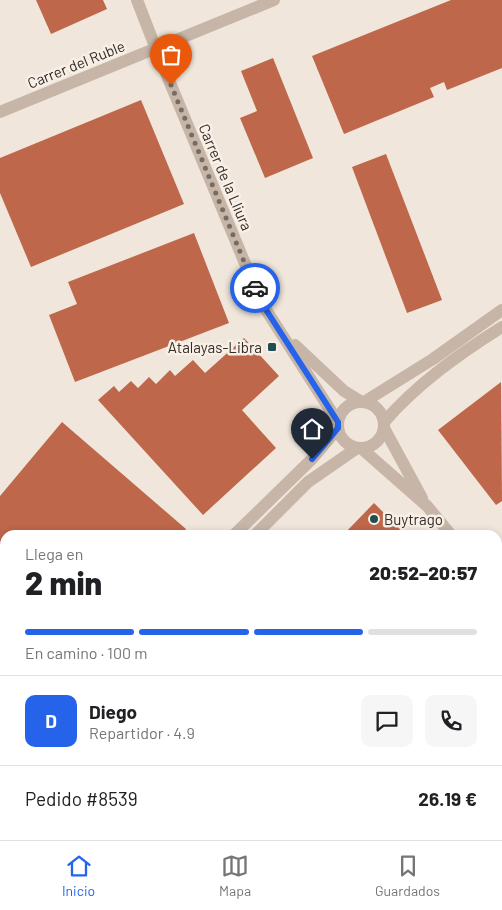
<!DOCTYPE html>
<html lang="es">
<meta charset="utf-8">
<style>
:root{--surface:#fff;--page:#f6f6f6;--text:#202124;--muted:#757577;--line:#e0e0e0;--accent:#2563eb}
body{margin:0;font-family:Barlow,sans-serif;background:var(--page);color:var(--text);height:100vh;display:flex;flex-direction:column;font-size:19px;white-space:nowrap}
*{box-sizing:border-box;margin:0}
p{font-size:16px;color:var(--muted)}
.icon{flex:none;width:28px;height:28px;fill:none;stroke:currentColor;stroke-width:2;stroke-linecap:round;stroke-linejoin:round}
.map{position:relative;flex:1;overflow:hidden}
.details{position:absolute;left:0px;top:530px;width:502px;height:310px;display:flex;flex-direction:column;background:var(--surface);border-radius:15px 15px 0 0;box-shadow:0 2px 8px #0003}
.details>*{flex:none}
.pin{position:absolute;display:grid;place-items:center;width:42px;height:42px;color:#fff;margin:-51px -21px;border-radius:50% 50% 50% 0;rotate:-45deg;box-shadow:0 0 5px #0007}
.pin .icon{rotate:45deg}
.courier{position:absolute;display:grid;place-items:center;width:50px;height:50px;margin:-25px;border:4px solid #2563eb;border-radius:50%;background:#fff;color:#222;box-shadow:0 1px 6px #0007}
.overview em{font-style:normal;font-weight:800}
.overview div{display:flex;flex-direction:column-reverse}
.overview{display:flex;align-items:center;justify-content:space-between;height:85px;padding:0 25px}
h1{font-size:32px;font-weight:800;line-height:38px}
.bar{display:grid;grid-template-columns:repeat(4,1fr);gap:8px 5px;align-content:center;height:60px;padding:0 25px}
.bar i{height:6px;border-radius:4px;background:var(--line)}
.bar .active{background:var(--accent)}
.bar p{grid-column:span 4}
.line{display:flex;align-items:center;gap:12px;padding:0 25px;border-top:1px solid var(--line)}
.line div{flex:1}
.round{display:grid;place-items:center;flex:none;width:52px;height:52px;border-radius:10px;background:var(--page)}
.menu{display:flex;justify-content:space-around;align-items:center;height:70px;border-top:1px solid var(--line);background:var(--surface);font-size:14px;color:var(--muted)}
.menu a{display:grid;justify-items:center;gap:2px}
.menu .active{color:var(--accent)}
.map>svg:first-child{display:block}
.building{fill:#be674a}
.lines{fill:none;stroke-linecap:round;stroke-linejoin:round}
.minor{stroke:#c7b6a7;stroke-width:12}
.done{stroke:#766c66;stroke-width:5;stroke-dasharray:0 9}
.route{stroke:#2563eb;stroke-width:6}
.poi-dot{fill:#204f53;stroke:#f8f0e7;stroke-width:2}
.labels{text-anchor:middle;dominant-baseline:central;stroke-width:5;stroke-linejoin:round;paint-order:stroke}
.street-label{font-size:15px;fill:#342b27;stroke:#f8f0e7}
.poi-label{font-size:15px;fill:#342b27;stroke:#f8f0e7;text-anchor:end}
</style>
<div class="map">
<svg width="502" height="840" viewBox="0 0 502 840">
<rect width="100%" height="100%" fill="#f0e6db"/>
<g class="building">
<polygon points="36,0 103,0 107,9 51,34"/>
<polygon points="451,0 502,0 502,68 447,90 444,82 430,88 434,97 344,134 312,56"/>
<polygon points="273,58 313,158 265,178 240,118 257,111 241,71"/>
<polygon points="141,100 184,204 31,267 0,193 0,158"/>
<polygon points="386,154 442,300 407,313 352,167"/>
<polygon points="194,233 229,323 75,382 49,315 77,304 68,282"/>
<polygon points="244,338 279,376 242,410 276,448 203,515 98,400 114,386 119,392 131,381 138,388 149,377 156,384 170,370 175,376 193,360 205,373"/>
<polygon points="501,382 502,501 496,505 438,430"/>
<polygon points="62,422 186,529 181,535 5,535 5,635 0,631 0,496"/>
<polygon points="374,503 406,535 343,535"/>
<polygon points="498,637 502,642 502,713 498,717"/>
<polygon points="502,816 502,840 483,840 487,835 498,835 498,822"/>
<polygon points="107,835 167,835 164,840 116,840"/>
<polygon points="248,835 389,835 385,840 245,840"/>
</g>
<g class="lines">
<g class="minor">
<polyline points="137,0 156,49 261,302 338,422"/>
<polyline points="0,112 274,0"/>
<polyline points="295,345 344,391 362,402"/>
<polyline points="364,402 433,359 502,310"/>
<circle cx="361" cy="425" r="23"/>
<path d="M384,422C417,384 459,354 502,327"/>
<polyline points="384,428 422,498"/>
<polyline points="361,448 427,506 451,535"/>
<polyline points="234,535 312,459 338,428"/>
<polyline points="255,535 308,482 357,448"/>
<polyline points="498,589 502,594"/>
<polyline points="0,702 5,704"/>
<polyline points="0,724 5,728"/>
<polyline points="498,778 502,773"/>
<polyline points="6,840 9,835"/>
<polyline points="25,840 28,835"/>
<polyline points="445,840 449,835"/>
</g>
</g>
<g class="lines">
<polyline class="done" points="171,85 255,288"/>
<polyline class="route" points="255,288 261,302 338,422 338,428 312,459"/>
</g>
<g class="poi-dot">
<rect x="267" y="342" width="10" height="10" rx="2.5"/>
<circle cx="374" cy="519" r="5"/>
</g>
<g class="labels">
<g class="street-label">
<text transform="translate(76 64) rotate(-22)">Carrer del Ruble</text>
<text transform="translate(226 177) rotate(67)">Carrer de la Lliura</text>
</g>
<g class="poi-label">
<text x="262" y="347">Atalayas-Libra</text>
<text x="384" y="519" text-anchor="start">Buytrago</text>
</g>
</g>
</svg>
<div class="pin" style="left:171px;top:85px;background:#ea580c"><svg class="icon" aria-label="bag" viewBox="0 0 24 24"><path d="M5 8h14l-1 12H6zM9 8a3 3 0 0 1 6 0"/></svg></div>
<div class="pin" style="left:312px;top:459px;background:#1f2937"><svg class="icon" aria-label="home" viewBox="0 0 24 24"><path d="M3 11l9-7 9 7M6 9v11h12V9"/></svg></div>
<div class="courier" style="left:255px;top:288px"><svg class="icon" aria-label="car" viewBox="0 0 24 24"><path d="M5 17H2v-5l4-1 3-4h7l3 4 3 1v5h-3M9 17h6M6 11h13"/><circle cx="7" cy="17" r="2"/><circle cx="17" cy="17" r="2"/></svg></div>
<section class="details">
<div class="overview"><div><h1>2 min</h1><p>Llega en</p></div><em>20:52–20:57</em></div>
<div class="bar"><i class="active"></i><i class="active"></i><i class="active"></i><i></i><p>En camino · 100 m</p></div>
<div class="line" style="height:90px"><b class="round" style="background:var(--accent);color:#fff">D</b><div><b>Diego</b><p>Repartidor · 4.9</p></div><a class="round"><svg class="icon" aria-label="chat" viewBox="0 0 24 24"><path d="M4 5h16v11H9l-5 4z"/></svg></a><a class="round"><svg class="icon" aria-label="phone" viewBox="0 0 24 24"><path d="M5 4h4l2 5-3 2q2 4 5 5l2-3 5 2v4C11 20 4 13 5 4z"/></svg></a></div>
<div class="line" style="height:65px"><div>Pedido #8539</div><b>26.19 €</b></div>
</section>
</div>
<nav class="menu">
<a class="active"><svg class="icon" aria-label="home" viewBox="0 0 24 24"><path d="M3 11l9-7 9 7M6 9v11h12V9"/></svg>Inicio</a>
<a><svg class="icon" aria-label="map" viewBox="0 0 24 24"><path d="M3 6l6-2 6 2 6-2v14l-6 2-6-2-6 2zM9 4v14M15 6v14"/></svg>Mapa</a>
<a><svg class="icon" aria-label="saved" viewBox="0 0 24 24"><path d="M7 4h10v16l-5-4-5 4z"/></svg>Guardados</a>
</nav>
